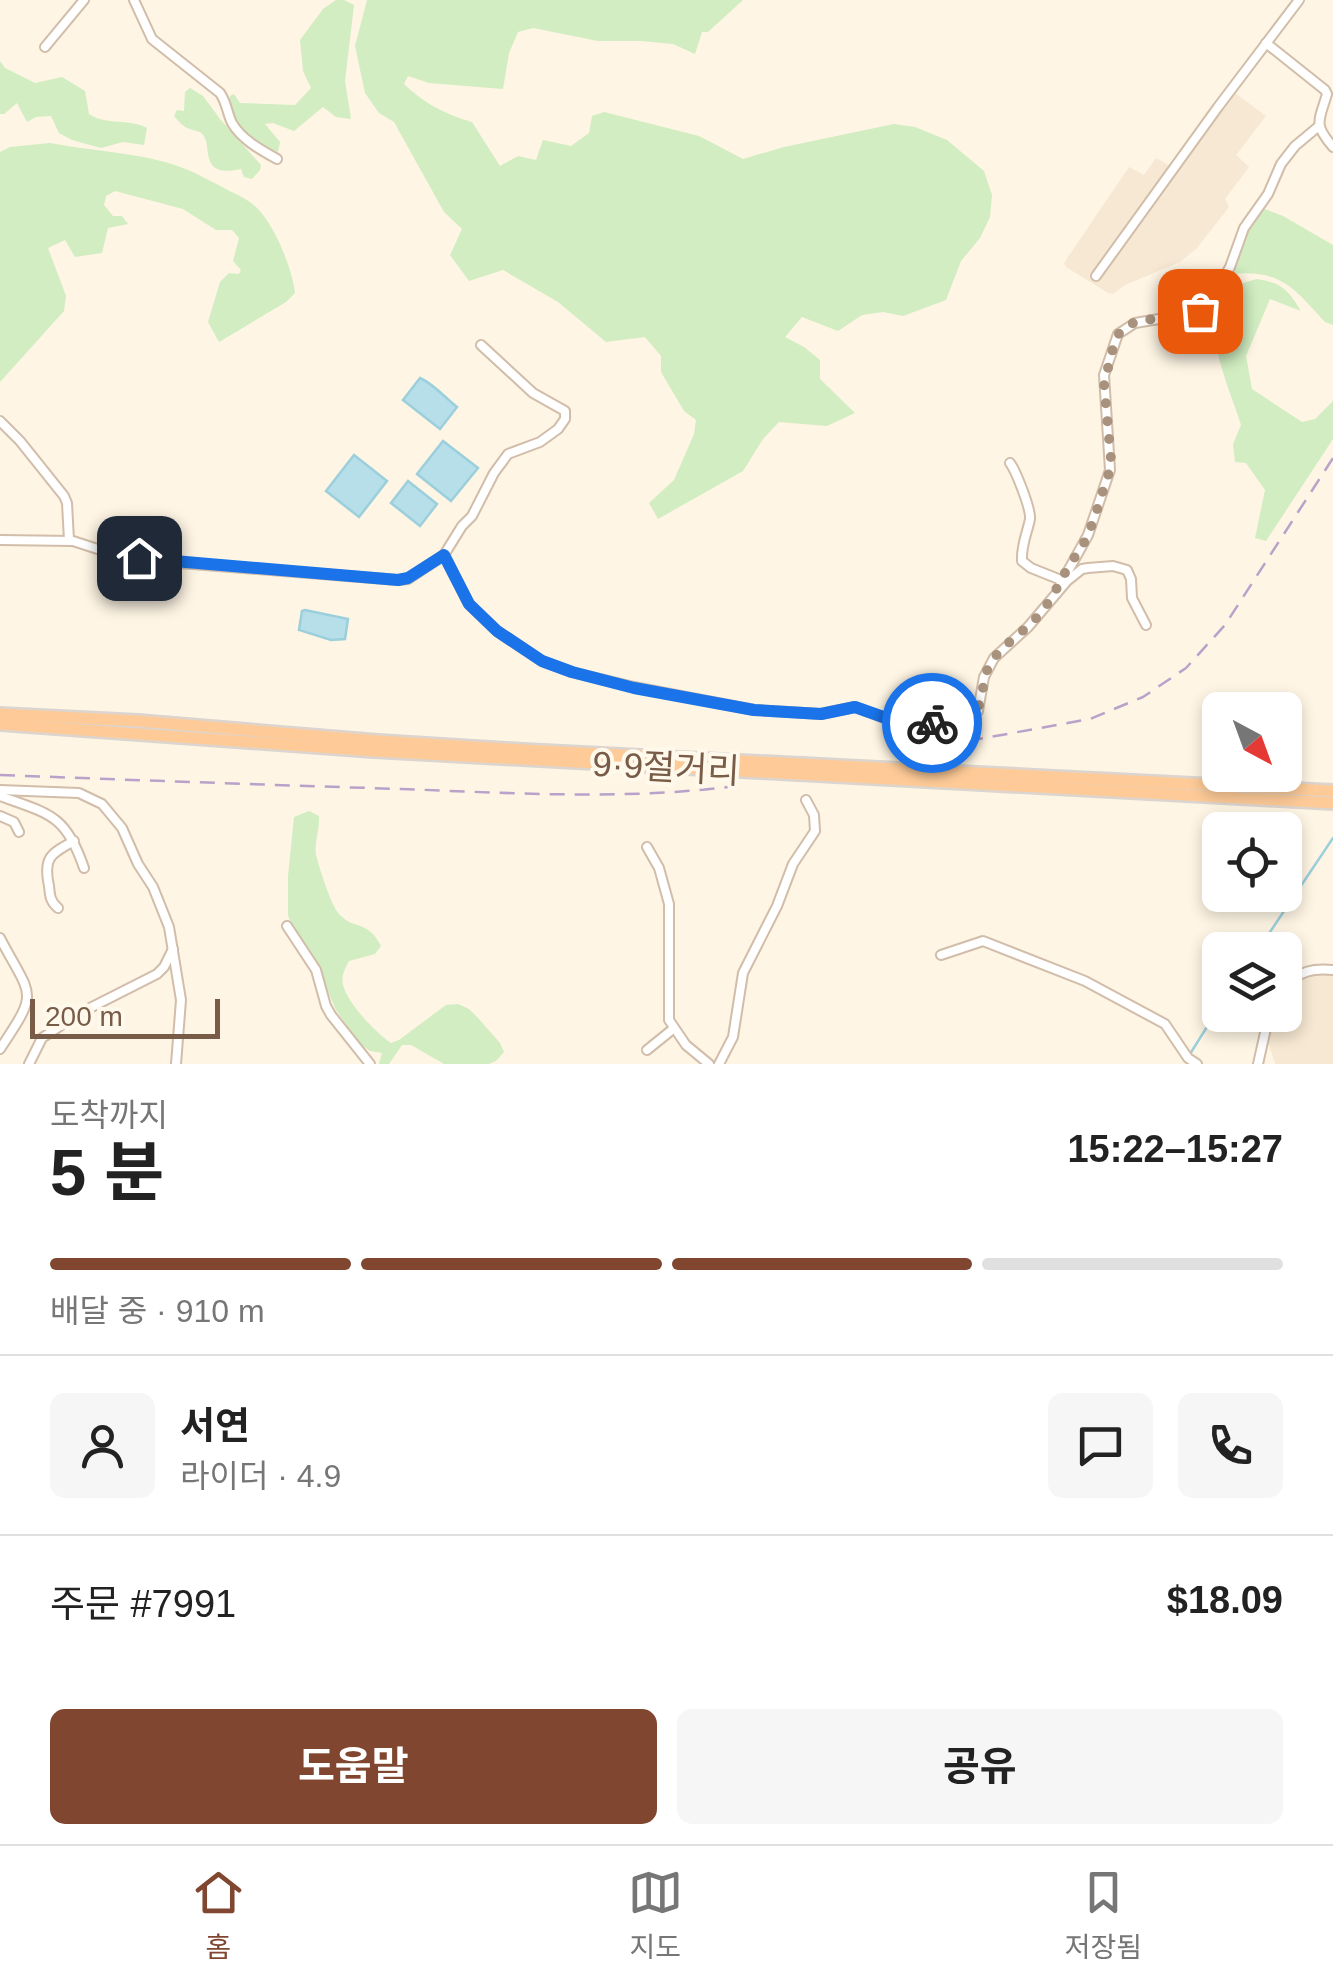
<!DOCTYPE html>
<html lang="ko">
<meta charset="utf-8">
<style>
:root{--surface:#fff;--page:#f6f6f6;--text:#222;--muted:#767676;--line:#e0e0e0;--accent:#804630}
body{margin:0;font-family:Helvetica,"Noto Sans KR",sans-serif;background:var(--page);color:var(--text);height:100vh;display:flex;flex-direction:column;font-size:38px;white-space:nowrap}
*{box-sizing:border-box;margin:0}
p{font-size:32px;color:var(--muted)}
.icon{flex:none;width:55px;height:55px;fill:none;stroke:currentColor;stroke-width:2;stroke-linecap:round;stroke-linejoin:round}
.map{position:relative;height:1064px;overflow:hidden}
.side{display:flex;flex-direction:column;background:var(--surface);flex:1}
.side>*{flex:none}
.needle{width:65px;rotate:139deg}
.fabs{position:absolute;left:1202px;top:692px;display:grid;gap:20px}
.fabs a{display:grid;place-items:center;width:100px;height:100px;border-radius:15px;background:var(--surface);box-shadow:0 5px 15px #0003;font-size:50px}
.scale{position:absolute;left:30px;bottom:25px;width:190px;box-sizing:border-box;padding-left:10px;border:5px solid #795c47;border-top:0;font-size:28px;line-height:35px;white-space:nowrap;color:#795c47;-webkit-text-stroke:8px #fff9ec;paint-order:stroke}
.pin{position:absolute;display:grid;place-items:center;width:85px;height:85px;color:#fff;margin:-42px;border-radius:20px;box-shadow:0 5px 15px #0006}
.courier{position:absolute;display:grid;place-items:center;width:100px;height:100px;margin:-50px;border:8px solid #1a73e8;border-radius:50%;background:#fff;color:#222;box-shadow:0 2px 12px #0007}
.overview em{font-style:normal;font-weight:700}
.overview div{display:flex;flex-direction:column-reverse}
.overview{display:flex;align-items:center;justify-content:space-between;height:170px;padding:0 50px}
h1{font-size:65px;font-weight:700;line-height:75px}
.bar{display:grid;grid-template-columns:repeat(4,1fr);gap:15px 10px;align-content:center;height:120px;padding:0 50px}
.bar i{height:12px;border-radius:8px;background:var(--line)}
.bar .selected{background:var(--accent)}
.bar p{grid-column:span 4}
.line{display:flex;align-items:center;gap:25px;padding:0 50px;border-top:2px solid var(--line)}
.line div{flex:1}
.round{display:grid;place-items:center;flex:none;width:105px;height:105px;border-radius:15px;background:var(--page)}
.cta{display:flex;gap:20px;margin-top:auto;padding:20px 50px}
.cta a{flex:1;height:115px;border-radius:15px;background:var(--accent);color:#fff;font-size:40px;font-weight:700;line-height:115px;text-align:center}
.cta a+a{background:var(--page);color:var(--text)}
.tabs{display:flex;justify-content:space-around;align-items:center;height:140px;border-top:2px solid var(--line);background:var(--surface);font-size:28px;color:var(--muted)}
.tabs a{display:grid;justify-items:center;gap:5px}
.tabs .selected{color:var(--accent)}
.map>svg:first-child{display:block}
.residential{fill:#f6e8d2}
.green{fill:#d1edc1}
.water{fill:#b7dfea;stroke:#9ccfdc;stroke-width:2.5}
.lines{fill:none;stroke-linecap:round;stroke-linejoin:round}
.stream{stroke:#9ccfdc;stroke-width:2.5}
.minor-casing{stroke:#d1bda9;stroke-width:12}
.trunk-casing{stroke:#dcd5cf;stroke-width:16}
.minor{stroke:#fff;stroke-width:8}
.trunk{stroke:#fecb98;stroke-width:11}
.rail{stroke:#b9a1c9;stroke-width:2.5;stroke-dasharray:15 10;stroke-linecap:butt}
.done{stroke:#a8927e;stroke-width:10;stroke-dasharray:0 18}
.route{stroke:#1a73e8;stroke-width:12}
.labels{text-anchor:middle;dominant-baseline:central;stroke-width:8;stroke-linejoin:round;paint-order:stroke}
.street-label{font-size:35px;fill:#795c47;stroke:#fff9ec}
</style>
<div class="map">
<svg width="1333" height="1064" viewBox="0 0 1333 1064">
<rect width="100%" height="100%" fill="#fef5e4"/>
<g class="residential">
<polygon points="1227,87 1266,116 1236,155 1249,167 1225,199 1229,207 1197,248 1180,262 1125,285 1113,294 1108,293 1066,267 1064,263 1129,167 1144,175 1156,158 1170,166"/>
<polygon points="1312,973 1333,975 1333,1064 1275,1064 1267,1037 1272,1015 1285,1015 1285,992 1297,980"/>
</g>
<g class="green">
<path d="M336,0H344L354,5L345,81L351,119L336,117L323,107L294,131L273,123L265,124L280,142L278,152C253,145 227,124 230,96L234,94L240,103L295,105L311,88L303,71L300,40L323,9Z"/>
<path d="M367,0H743L708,32H702L695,54L673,44L641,41H598L533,28L518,32L509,53L503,89L429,83L408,76L404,84C425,104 445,114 472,122L500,166L518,156L536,160L543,140L571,146L589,133L592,116L604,112L699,136L743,159L784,147L894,124L915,127L947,140L984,171L992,195L990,217L980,238L961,261L946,300L903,316L883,312L862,315L838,331L802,317L785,337L804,347L820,360V379L855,413L827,426L779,422L763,439L743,471L658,519L649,503L674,480L694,434L696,420L684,411L661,372V356L645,337L606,342L558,302L503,270L469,281L450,255L462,229L444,212L394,122L379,113L365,93L355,46Z"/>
<path d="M0,25V61L5,68L35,83L62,77L85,91L89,114C107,126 128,118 147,128L144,145L123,142L101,148L72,140L59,133L51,116L36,117L27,122L17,103L4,114H0Z"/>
<path d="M190,88L203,96L220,119L261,165L260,170L252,179L244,177L241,169C195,179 215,143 201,133C199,131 196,131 193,130C184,128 180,123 174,116L177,110L184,111L185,92Z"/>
<path d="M50,143C95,152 145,152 188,170C200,175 212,182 224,188C235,194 248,199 257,208C275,226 292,268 295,293L286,302L219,342L208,322L220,282L229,273L239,274L241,270L233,261L239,238L232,230H216L183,209L115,191L106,196L104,205L113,216H122L128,224L108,228L102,253L75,257L65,240L48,248L66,296L64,311L0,382V152L10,147Z"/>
<path d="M1265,209L1283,216L1333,245V325L1325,322C1294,288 1280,269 1232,274L1248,225Z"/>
<path d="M1257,279C1282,283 1288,290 1301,311L1270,299L1246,356L1252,389L1302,422L1315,419L1333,401V439L1266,541L1255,538L1265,490L1246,463L1235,462L1233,444L1241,425C1231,391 1195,317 1227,290C1235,284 1248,282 1257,279Z"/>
<path d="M309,811L319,816C320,829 314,842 316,855C319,867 331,905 339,914C355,931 367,919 381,946L375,954L349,961C345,968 341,976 343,985C348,1004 375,1032 391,1043L399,1040L446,1005L458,1004L469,1009L478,1018L500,1043L504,1052L496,1061L489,1064H444L411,1045H402L389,1064H379L382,1053L370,1051L360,1044L336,1010L314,959L292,927L288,915V876L294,817Z"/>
</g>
<g class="water">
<path d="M420,378C435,385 444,397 457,407L440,429L403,400Z"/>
<polygon points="443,441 478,468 451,501 417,474"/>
<polygon points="354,455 387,481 359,517 326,491"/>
<polygon points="408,481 437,504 420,526 391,503"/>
<polygon points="305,610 348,619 345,639 331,640 299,630 302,611"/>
</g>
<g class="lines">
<g class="stream">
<polyline points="1258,950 1333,838"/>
<polyline points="1190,1054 1220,1006"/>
</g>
<defs>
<g id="minor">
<path d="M134,0L152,39L220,93C227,103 227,113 232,123C242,140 261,150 277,159"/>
<path d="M1266,43L1325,90L1327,94C1319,121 1313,124 1333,147"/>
<polyline points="45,47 84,0"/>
<polyline points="1096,276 1218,107 1299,0"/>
<polyline points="0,421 20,441 64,496 67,503 69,540"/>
<path d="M1010,463C1016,471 1031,509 1030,519C1027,534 1021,545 1022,561L1031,568L1061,580"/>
<polyline points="0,540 73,541 113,554 166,562 398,580 408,579 444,555 462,526 472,516 494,473 508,454 540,442 558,429 565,419 565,411 533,393 481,345"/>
<polyline points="444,555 469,604 497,631 542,661 571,672 634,687 754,710 821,714 855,707 895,722 912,725 970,718 978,711 984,677 994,658 1028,627 1067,581 1082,569 1088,568 1113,566 1127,570 1131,579 1132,598 1146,625"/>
<polyline points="1058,589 1088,535 1110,470 1104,375 1118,334 1135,323 1183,315 1200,311 1208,305 1230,267 1244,228 1268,194 1281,164 1295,146 1319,126"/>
<polyline points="0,790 79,793 102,804 122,828 138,864 153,887 169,927 181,1000 176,1064"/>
<path d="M0,796C50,814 66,815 84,868"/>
<polyline points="0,816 14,822 19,832"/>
<polyline points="647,847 659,868 669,904 669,1020 686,1045 709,1064"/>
<path d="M58,908C50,901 50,896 49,886C43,858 50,854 74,841"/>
<polyline points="287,926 316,970 326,1006 331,1015 370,1064"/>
<path d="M0,938C32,999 40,989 0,1049"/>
<polyline points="941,955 983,941 1085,981 1165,1024 1188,1058 1197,1064"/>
<path d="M1285,986C1300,971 1313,968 1333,970"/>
<polyline points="647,1050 673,1029"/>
<polyline points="29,1064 42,1038 78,1014 157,974 164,967 173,949"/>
<polyline points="719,1064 733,1037 743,973 777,906 793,864 815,831 814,815 806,800"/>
<polyline points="1258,1064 1269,1015"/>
</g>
<g id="trunk">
<polyline points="0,714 138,721 378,741 523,750 1333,791"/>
<polyline points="0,724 374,751 1333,803"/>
</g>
</defs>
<use href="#minor" class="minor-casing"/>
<use href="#trunk" class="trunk-casing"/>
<use href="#minor" class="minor"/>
<use href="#trunk" class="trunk"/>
<g class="rail">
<polyline points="968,741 1090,719 1143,697 1186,668 1225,625 1333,458"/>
<path d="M0,775C134,780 268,785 402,789C510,793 620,800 728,787"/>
</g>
</g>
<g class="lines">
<path class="done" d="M932,723L970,718C987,704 979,679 992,661C1005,642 1028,630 1042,611C1053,598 1058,585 1066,571C1073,559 1081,549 1087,537C1096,516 1102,492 1110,470L1111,459L1104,384L1115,340L1122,329L1135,322L1200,311"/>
<polyline class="route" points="139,558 398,580 408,578 444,555 469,604 497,631 542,661 572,672 634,688 754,710 821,714 855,707 903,724 932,723"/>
</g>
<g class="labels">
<g class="street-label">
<text transform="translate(666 767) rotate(3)">9·9절거리</text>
</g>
</g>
</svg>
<div class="fabs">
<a><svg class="needle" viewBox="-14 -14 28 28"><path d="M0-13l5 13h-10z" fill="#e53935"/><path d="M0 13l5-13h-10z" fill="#767676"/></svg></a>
<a><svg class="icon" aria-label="locate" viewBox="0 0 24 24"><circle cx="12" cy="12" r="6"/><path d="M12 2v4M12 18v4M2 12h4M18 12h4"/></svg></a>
<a><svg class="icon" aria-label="layers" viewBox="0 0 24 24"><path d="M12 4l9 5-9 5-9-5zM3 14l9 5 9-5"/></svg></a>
</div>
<div class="scale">200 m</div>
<div class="pin" style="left:1200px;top:311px;background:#ea580c"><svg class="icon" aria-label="bag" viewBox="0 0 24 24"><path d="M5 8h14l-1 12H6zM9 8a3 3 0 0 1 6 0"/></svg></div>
<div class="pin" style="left:139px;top:558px;background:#1f2937"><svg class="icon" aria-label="home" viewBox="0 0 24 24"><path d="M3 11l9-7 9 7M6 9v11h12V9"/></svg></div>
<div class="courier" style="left:932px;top:723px"><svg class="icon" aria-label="bike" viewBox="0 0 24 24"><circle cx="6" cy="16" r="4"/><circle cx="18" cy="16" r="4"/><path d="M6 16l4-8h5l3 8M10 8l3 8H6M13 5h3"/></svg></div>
</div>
<section class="side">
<div class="overview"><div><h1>5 분</h1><p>도착까지</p></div><em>15:22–15:27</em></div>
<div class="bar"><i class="selected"></i><i class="selected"></i><i class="selected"></i><i></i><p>배달 중 · 910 m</p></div>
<div class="line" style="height:180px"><a class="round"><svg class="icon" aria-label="person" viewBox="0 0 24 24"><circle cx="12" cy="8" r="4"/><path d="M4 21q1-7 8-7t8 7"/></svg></a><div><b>서연</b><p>라이더 · 4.9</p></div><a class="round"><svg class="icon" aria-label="chat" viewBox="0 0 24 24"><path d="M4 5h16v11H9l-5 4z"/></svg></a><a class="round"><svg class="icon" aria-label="phone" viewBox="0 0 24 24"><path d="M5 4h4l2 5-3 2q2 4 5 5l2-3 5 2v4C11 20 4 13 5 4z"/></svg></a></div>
<div class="line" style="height:130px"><div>주문 #7991</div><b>$18.09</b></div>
<div class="cta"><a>도움말</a><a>공유</a></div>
</section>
<nav class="tabs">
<a class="selected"><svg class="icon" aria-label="home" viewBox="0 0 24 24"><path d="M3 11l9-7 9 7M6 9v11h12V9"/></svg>홈</a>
<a><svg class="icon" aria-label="map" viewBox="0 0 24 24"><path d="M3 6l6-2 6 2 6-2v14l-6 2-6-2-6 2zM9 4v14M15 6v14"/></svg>지도</a>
<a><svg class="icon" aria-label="saved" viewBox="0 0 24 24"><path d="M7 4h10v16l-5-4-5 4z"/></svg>저장됨</a>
</nav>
